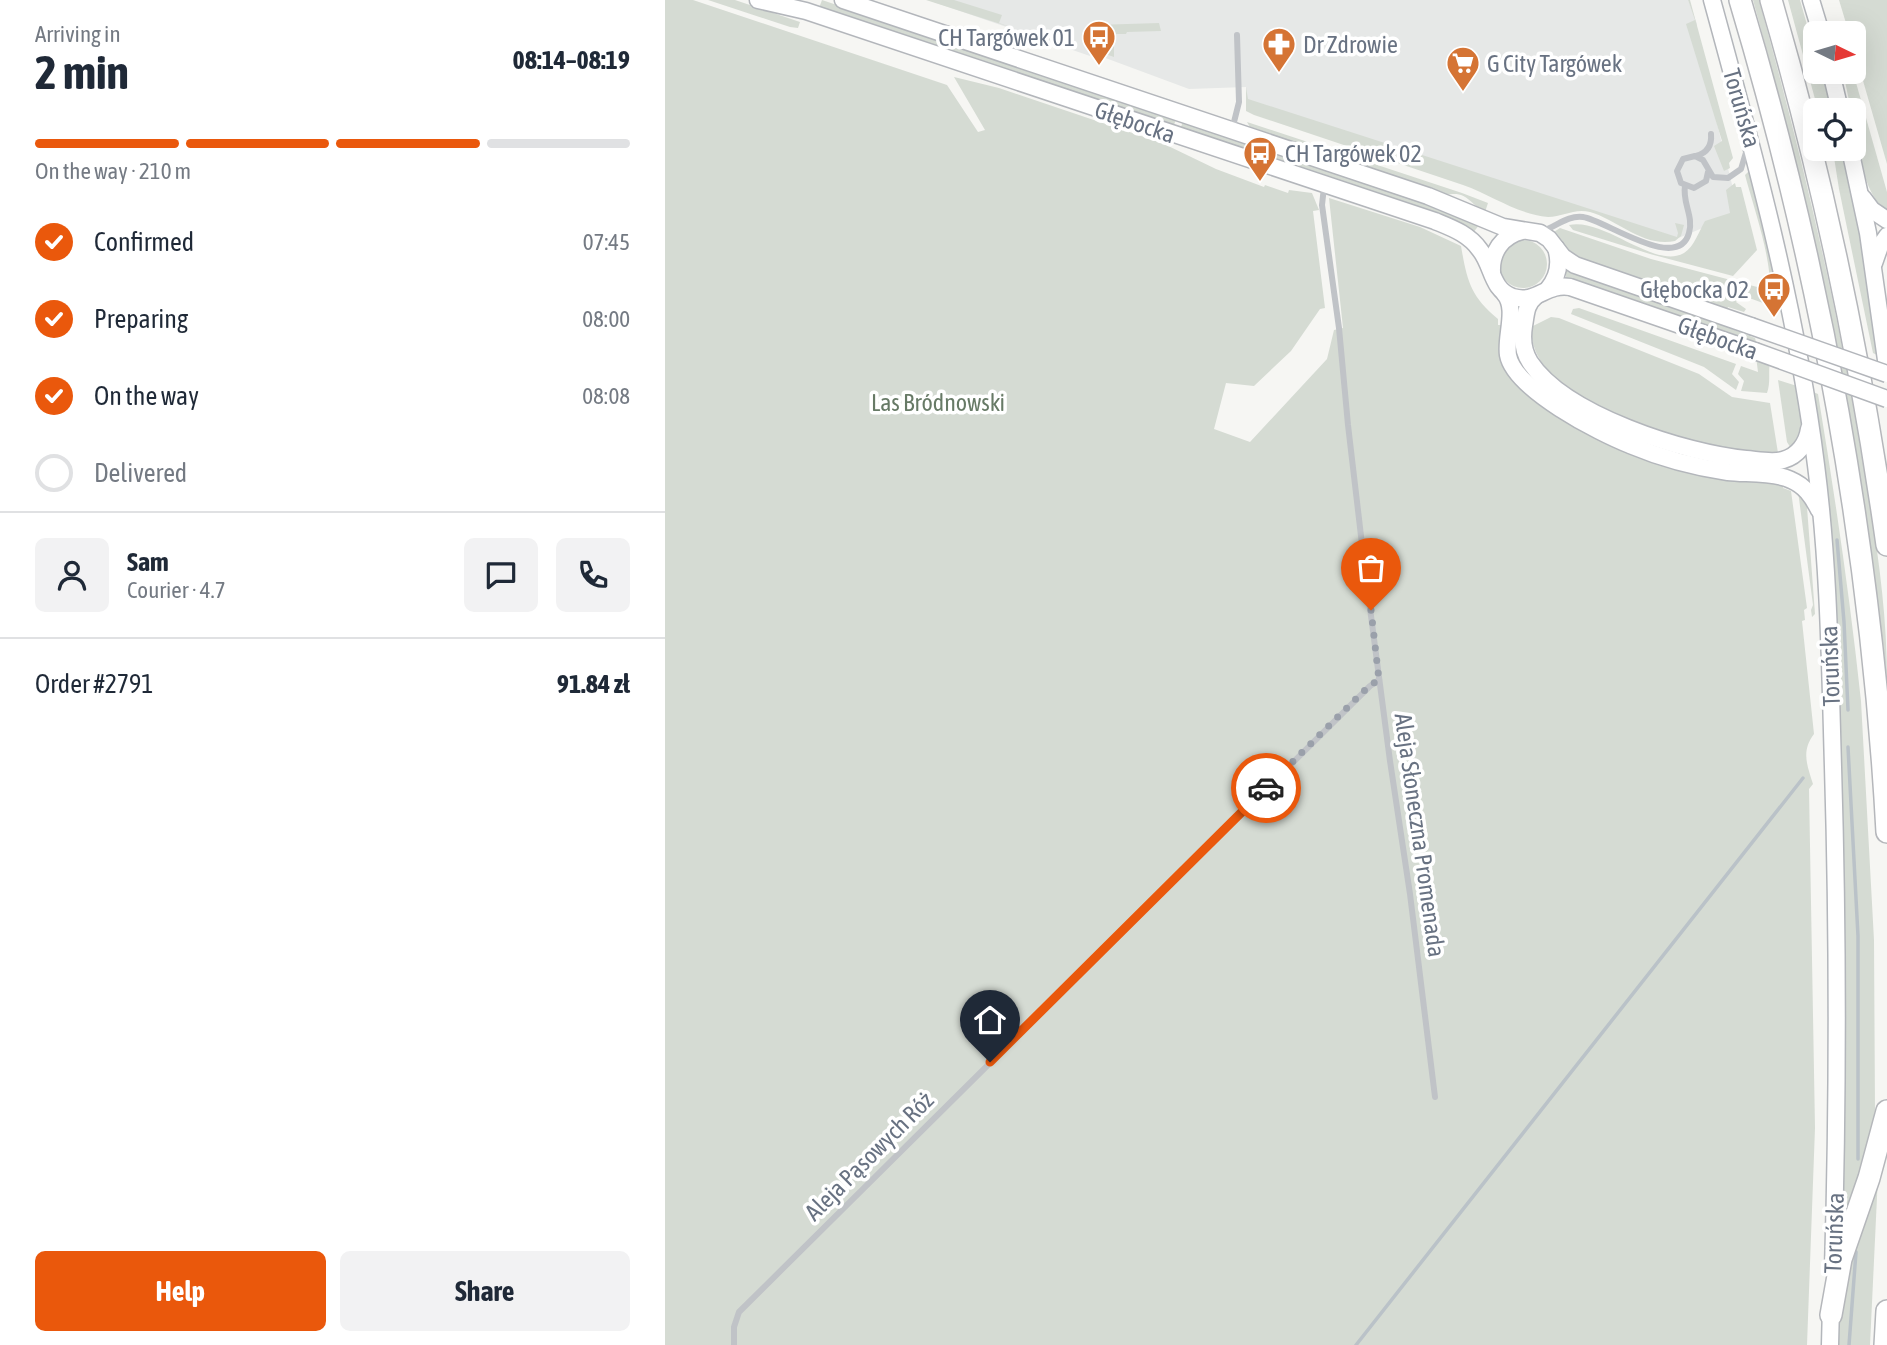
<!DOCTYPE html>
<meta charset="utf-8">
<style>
:root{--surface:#fff;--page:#f2f2f3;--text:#1f2937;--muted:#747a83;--line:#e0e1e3;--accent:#ea580c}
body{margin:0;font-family:"Asap Condensed",sans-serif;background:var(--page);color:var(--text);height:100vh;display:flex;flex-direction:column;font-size:26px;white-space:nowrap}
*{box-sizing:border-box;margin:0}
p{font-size:23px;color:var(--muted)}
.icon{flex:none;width:38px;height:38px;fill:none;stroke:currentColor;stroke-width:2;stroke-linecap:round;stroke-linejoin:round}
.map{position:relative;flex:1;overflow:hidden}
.sheet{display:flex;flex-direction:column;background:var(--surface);width:665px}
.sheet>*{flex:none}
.needle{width:46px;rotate:95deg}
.buttons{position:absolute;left:1138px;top:21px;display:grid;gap:14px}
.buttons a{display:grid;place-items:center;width:63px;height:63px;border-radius:10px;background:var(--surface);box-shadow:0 7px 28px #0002;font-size:35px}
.pin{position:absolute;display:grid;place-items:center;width:60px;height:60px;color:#fff;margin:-72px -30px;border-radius:50% 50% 50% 0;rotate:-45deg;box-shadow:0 0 7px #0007}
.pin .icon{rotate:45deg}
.courier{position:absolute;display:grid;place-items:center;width:70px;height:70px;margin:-35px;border:5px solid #ea580c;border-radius:50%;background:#fff;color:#222;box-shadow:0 2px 9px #0007}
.head em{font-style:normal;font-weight:700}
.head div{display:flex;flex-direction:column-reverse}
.head{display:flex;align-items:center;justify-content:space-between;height:119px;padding:0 35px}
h1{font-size:46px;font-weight:700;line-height:52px}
.bar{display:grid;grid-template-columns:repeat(4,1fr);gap:10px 7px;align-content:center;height:84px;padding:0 35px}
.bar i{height:9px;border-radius:5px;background:var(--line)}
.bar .selected{background:var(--accent)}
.bar p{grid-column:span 4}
.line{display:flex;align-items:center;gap:18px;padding:0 35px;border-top:2px solid var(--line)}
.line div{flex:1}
.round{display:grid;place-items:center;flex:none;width:74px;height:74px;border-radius:10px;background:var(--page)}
ol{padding:0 35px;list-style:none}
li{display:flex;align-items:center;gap:21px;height:77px}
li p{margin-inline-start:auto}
li .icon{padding:7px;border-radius:50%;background:var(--accent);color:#fff;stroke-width:4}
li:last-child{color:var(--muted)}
li i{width:38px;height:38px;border:4px solid var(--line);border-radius:50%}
.button{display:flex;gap:14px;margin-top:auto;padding:14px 35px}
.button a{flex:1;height:80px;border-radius:10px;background:var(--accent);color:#fff;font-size:28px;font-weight:700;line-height:80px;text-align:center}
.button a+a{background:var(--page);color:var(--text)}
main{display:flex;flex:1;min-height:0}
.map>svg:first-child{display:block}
.built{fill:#e6e8e7}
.green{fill:#d5dbd3}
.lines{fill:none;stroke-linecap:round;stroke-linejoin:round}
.stream{stroke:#bac2c8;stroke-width:3.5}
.secondary-casing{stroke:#b3b6bb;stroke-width:19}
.highway-casing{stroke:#b5b7bb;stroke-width:24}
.lane{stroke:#c0c3c7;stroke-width:6}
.secondary{stroke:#fff;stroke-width:16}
.highway{stroke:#fff;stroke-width:21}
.secondary-bridge-casing{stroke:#b3b6bb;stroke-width:19;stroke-linecap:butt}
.secondary-bridge{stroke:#fff;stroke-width:16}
.done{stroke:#9aa0aa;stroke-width:7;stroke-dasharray:0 12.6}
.route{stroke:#ea580c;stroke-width:9}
.labels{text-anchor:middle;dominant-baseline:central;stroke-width:7;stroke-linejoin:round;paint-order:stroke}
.poi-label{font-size:24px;fill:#687282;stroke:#fff;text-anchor:start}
.street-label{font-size:24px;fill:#687282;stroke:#fff}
.park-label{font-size:24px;fill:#677a66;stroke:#fff}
</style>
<main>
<section class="sheet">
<div class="head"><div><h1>2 min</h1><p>Arriving in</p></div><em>08:14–08:19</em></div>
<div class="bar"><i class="selected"></i><i class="selected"></i><i class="selected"></i><i></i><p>On the way · 210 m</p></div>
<ol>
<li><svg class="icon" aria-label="check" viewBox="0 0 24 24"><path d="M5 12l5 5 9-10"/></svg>Confirmed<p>07:45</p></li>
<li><svg class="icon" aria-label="check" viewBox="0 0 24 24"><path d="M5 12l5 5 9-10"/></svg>Preparing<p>08:00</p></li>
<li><svg class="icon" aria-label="check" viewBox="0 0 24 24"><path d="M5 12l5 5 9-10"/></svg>On the way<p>08:08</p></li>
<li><i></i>Delivered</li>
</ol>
<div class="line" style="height:126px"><a class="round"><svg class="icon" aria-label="person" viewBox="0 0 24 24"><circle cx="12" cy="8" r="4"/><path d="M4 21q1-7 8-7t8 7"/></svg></a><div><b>Sam</b><p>Courier · 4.7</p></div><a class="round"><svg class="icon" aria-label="chat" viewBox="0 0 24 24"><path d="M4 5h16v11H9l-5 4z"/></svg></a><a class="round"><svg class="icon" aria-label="phone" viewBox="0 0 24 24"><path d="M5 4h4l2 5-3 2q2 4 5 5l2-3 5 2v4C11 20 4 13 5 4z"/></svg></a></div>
<div class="line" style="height:91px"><div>Order #2791</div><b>91.84 zł</b></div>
<div class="button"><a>Help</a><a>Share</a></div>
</section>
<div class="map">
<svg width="1222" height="1345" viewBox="0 0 1222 1345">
<rect width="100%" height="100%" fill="#f6f6f3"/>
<polygon class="built" points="263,0 1023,0 1032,24 1032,42 1074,213 1011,239 582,100 581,87 524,89 427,53 425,56"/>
<g class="green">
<path d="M0,0H28L282,85L313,132L320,130L289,77L334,88L497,143L551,169L599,187L600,185L623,193L624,190L647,193L654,210L648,211L660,308L655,309L626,351L589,386L561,383L549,429L585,442L662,359L669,330L678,328L664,198L755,227L796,246C802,280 805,296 833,319V325H837C832,364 837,371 866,395L1052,477L1118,484V488L1126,491L1142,608L1139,610L1140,620L1137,621L1149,734C1136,751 1142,765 1148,784L1144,789L1150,1128L1142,1345H0Z"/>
<polygon points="43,0 70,0 135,22 133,28 125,27"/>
<polygon points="157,0 511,119 508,128 154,8"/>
<polygon points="261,0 289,0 337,15 334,23 351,29"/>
<polygon points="1023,0 1025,0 1068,158 1064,163 1065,168 1059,171 1049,146 1057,141 1021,24 1030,20"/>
<path d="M1088,0H1094C1135,149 1171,299 1196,451C1209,527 1222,602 1222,679C1196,445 1151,226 1088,0Z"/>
<polygon points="1123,0 1135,0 1150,53 1150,72 1155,72 1158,84 1161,83 1168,110 1153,110"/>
<polygon points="1174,0 1222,0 1222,164 1188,46 1188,33 1184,33"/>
<polygon points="494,23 496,31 462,32 461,34 449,34 449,57 426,49 424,39 430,25"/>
<path d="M1178,72H1188L1222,192V212C1199,196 1188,138 1188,110H1186Z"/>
<path d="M581,87L583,99L1012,237L1013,233L1010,223L1019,225L1016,236L1010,241C979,248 953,220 925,212C909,208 898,217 883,217C851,214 827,195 798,185L589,115L581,111Z"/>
<polygon points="518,121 765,204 814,225 808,233 515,130"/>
<path d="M582,122L797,193L823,203L820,212C803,203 803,190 780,195L586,129Z"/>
<polygon points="1163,149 1178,149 1191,202 1204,280 1212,355 1208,353 1174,189 1168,151 1163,152"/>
<path d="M1086,169L1112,282L1113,307L1105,306C1109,263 1091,216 1080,175Z"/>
<path d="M1070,183L1071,187H1076L1092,250L1068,276L985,254L908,230L904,225C939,217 990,270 1019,253C1029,247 1034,231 1040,221L1065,213L1061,190Z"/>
<polygon points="895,228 986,259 1096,288 1098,290 1098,303 1076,295 1071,302 1081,309 1079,312 1063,307 1062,310 919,261 907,255 889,235 889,232"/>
<circle cx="858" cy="264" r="24"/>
<polygon points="901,268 1068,326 1067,329 1090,338 1091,342 1073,336 1072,338 901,278"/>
<polygon points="914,308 1071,364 1067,374 1074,382 1071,390 1039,367 906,314 908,309"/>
<path d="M886,317L894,318L1034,374L1067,397L1105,403L1113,453C1103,455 1091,452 1081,451C1023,446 925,414 884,371C872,359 866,344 866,327Z"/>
<path d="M1090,349L1105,360C1103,372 1106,382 1102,393L1076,391L1079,381L1073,374L1076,366L1093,372Z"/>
<polygon points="1113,380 1132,386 1138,430 1127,450 1122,442"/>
<path d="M1148,392L1153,394C1170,496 1185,598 1196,701L1209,940L1210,1110L1207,1137L1178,1222L1180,974L1171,596L1162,493Z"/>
<polygon points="1133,491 1139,497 1142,507 1150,614 1147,617 1146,610 1148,605"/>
<polygon points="1213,1176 1205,1345 1172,1345 1175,1294"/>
</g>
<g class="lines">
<g class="stream">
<polyline points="1172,540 1179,622 1183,710"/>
<polyline points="1183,747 1193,936 1193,1159"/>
<polyline points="691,1345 1138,778"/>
<polyline points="1184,1345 1191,1252"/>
</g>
<defs>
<g id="secondary">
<path d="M93,0L141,11L770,221C787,228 804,234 815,250C828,266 826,290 848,297C872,304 881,283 905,287L1090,351"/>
<polyline points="178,0 763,196 838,227 875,233 884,239 898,257 910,265 1086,326"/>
<path d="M1047,0C1089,153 1131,306 1151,465C1164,565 1165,666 1168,767C1173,934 1173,1102 1168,1269"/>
<polyline points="1146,0 1156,33"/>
<polyline points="1166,72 1175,110"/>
<polyline points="1185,149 1203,233 1222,367"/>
<polyline points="1198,198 1207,210 1222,220"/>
<polyline points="1209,263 1215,246 1222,236"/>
<path d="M827,272C826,252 837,236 857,231"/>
<path d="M883,289C893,277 896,264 891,248"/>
<path d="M839,293C853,308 840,336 843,355C849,389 934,433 965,445C996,458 1029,467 1063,472C1080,474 1111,472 1126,480C1140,486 1147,496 1154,510"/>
<path d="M870,297C861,304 861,314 859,326C857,338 858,351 865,362C900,415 1020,453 1081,459C1093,460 1107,463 1118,460C1133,456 1142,443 1144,429"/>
<polyline points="1165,1345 1166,1306"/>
</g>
<g id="highway">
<path d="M1075,0C1155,267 1207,553 1222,832"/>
<path d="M1106,0C1158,178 1196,361 1222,545"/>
<polyline points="1166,1315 1176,1259 1204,1178 1222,1111"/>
<polyline points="1220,1345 1222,1311"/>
</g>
</defs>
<use href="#secondary" class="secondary-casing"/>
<use href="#highway" class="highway-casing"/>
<g class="lane">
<polyline points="567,130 574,102 572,35"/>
<path d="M1031,156C1042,153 1047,146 1046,134"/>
<polyline points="1043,172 1041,181 1029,188 1016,183 1012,171 1018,159 1030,156 1038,160 1048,177 1063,178 1076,169 1082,149"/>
<polyline points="659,187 657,205 674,328 683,425 700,570 725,761 745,894 770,1097"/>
<path d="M878,231C892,226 903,215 918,217C940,220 1013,273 1024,233C1029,217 1017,202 1020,186"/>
<polyline points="69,1345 69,1327 74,1312 705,686 714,680"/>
</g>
<use href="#secondary" class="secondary"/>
<use href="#highway" class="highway"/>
<defs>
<g id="secondary-bridge">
<polyline points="1086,326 1222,374"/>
<polyline points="1090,351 1222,399"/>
</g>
</defs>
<use href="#secondary-bridge" class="secondary-bridge-casing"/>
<use href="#secondary-bridge" class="secondary-bridge"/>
</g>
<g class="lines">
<polyline class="done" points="601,788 705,685 714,680 706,610"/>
<polyline class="route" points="325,1062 601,788"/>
</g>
<defs>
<symbol id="bus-pin" viewBox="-11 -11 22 30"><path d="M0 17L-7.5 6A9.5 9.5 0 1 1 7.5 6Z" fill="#d57434" stroke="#fff"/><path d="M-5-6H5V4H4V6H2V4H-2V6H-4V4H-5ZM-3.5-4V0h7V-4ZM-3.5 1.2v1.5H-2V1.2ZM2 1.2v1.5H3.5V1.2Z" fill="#fff"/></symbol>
<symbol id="pharmacy-pin" viewBox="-11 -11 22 30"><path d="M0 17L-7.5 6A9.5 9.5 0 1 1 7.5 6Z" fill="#d57434" stroke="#fff"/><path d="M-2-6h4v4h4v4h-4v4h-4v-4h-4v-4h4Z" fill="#fff"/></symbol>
<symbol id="supermarket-pin" viewBox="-11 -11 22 30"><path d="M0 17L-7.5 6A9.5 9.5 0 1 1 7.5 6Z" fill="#d57434" stroke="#fff"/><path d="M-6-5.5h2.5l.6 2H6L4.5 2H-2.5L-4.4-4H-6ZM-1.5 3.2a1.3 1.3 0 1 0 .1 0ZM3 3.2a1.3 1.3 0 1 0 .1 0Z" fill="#fff"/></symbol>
</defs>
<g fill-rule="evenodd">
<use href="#bus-pin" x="415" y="18" width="38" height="52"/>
<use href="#pharmacy-pin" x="595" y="25" width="38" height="52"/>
<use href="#supermarket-pin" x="779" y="44" width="38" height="52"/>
<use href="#bus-pin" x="576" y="134" width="38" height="52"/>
<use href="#bus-pin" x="1090" y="270" width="38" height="52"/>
</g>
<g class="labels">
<g class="poi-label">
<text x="410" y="37" text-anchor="end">CH Targówek 01</text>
<text x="638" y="44">Dr Zdrowie</text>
<text x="822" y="63">G City Targówek</text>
<text x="620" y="153">CH Targówek 02</text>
<text x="1084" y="289" text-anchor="end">Głębocka 02</text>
</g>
<g class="street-label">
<text transform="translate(1077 108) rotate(74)">Toruńska</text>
<text transform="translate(470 122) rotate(19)">Głębocka</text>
<text transform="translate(1053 338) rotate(20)">Głębocka</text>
<text transform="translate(1165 666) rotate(-92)">Toruńska</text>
<text transform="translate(755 835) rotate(82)">Aleja Słoneczna Promenada</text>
<text transform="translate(204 1156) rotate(-45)">Aleja Pąsowych Róż</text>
<text transform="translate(1169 1233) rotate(-88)">Toruńska</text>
</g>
<g class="park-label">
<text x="273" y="402">Las Bródnowski</text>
</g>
</g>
</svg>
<div class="buttons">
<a><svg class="needle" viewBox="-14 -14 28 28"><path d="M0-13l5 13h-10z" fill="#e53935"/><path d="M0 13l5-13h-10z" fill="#747a83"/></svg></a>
<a><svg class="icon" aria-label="locate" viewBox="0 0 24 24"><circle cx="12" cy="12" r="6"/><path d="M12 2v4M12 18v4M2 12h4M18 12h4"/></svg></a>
</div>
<div class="pin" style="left:706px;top:610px;background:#ea580c"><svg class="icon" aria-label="bag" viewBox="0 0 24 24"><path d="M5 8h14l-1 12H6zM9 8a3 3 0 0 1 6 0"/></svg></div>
<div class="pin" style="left:325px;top:1062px;background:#1f2937"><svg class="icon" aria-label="home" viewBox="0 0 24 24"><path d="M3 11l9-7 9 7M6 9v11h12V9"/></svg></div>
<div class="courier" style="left:601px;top:788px"><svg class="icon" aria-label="car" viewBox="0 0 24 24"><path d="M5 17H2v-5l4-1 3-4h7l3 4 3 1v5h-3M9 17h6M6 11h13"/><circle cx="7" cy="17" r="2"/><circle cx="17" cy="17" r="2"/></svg></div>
</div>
</main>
